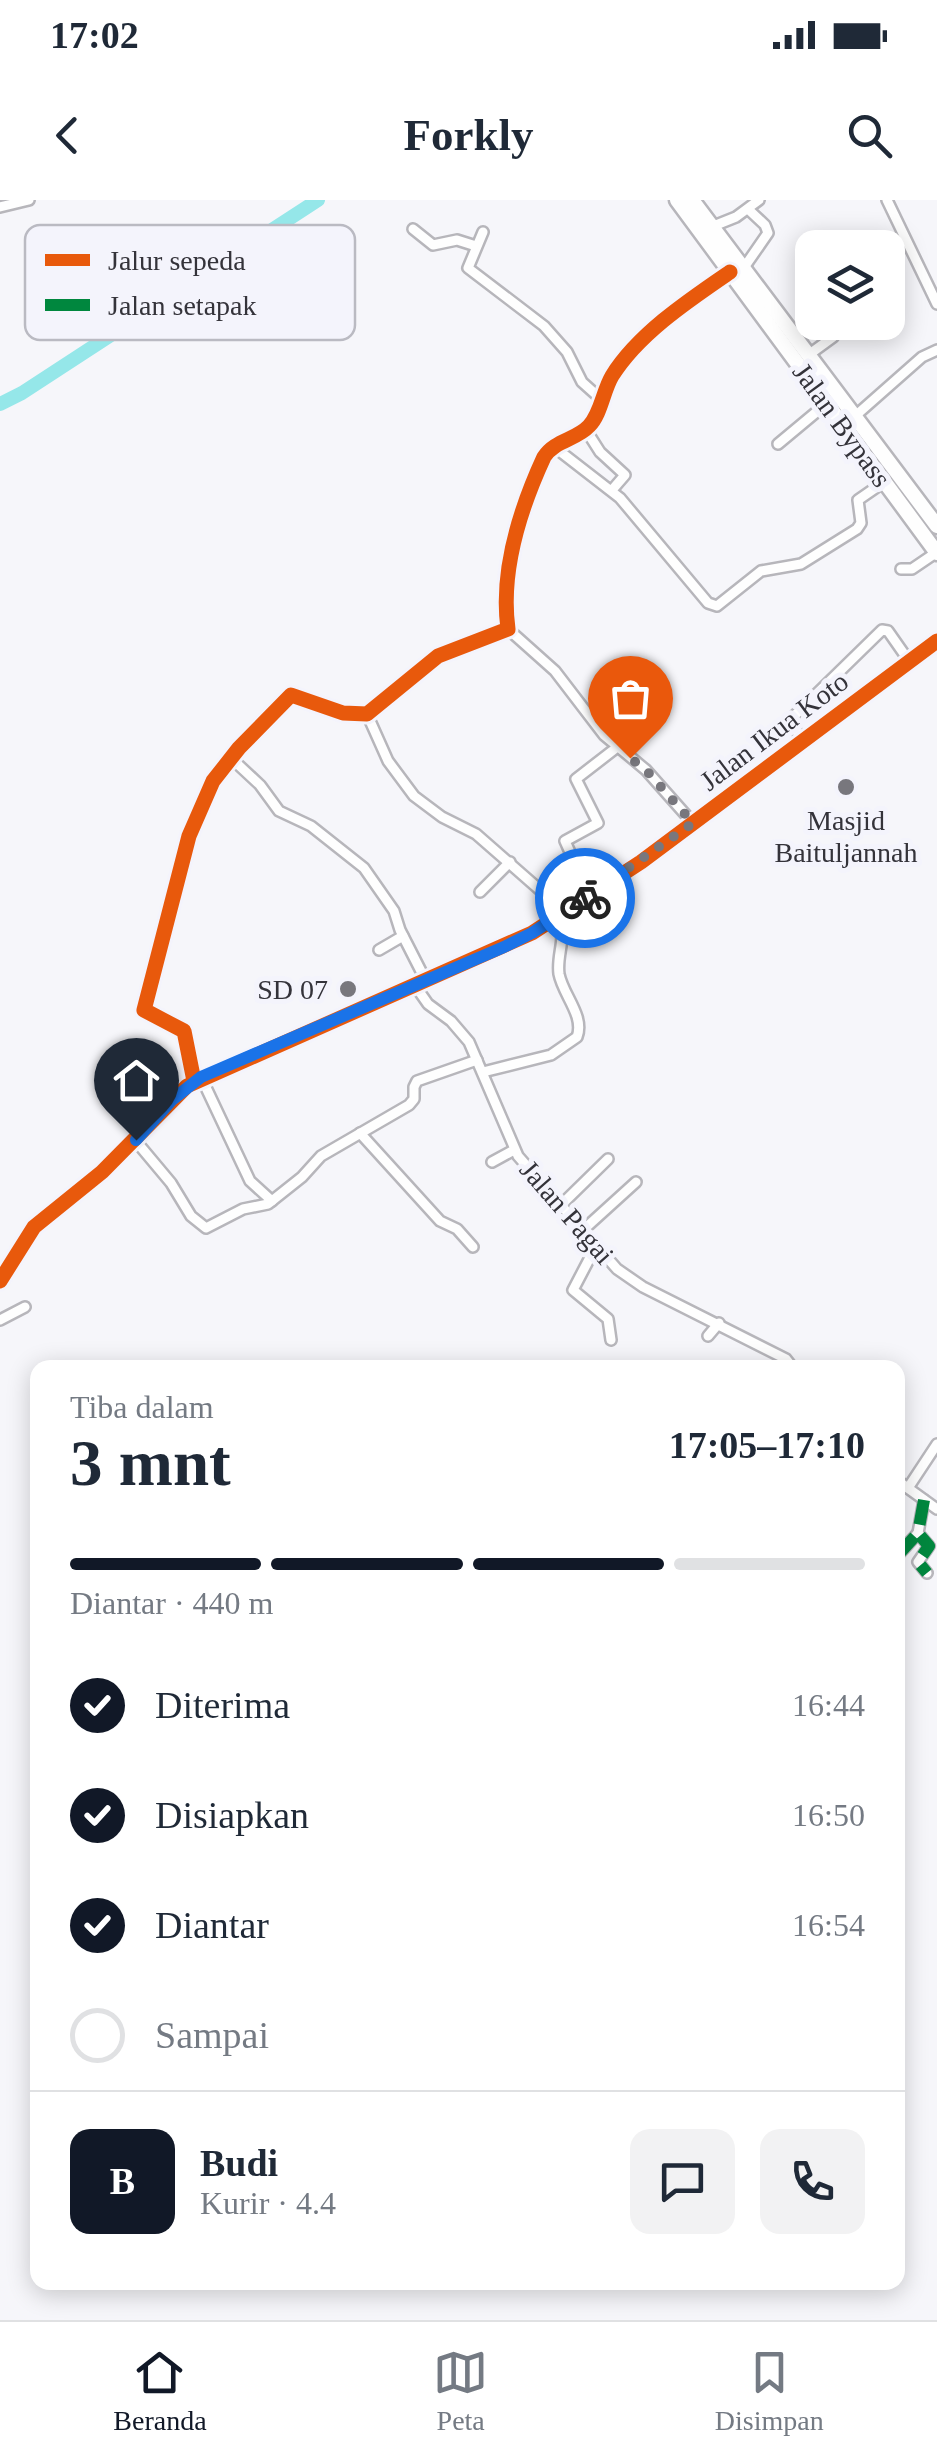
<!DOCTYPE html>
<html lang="id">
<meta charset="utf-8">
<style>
:root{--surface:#fff;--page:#f2f2f3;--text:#1f2937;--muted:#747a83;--line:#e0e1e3;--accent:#111827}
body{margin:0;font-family:Georgia,serif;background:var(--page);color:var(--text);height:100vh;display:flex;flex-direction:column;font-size:38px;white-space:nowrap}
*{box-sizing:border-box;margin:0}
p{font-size:32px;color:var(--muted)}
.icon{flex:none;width:55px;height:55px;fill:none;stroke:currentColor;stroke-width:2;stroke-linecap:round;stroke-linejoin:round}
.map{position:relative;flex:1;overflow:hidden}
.side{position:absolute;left:30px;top:1160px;width:875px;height:930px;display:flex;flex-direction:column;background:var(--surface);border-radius:20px;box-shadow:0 5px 25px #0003}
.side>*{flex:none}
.fabs{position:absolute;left:795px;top:30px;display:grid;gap:20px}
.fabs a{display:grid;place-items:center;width:110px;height:110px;border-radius:20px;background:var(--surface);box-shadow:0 5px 25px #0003;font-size:50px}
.pin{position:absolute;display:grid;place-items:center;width:85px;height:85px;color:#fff;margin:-102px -42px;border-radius:50% 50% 50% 0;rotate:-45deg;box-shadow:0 0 10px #0007}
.pin .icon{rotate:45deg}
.courier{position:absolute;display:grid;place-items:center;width:100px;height:100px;margin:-50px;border:8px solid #1a73e8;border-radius:50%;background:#fff;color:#222;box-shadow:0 2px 12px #0007}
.headline em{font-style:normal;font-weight:800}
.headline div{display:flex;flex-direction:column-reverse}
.headline{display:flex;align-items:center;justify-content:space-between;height:170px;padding:0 40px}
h1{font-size:65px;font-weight:800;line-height:75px}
.bar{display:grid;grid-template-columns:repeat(4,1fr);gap:15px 10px;align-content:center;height:120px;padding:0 40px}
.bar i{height:12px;border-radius:8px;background:var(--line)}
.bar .selected{background:var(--accent)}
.bar p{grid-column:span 4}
.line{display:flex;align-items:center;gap:25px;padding:0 40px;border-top:2px solid var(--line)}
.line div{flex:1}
.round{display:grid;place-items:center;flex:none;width:105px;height:105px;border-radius:20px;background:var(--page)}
ol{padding:0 40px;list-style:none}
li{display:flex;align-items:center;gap:30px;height:110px}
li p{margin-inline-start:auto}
li .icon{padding:10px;border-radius:50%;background:var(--accent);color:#fff;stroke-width:4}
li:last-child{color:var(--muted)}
li i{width:55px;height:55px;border:5px solid var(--line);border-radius:50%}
.status{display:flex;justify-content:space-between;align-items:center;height:70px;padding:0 50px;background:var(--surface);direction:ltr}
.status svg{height:28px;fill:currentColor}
header{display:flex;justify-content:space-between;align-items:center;height:130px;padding:0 40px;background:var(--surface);font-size:45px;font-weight:800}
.dock{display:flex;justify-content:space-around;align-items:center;height:140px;border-top:2px solid var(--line);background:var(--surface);font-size:28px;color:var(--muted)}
.dock a{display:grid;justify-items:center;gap:5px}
.dock .selected{color:var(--accent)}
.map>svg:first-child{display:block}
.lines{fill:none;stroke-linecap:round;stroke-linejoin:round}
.river{stroke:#95e7e9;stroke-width:14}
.minor-casing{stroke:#b7b6bb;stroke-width:14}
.tertiary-casing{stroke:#b7b6bb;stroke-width:15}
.trunk-casing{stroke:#b7b6bb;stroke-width:19}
.minor{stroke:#fefefe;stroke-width:9}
.tertiary{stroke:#fefefe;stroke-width:10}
.trunk{stroke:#fefefe;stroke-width:14}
.quiet{stroke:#00873e;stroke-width:12;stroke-dasharray:25 12;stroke-linecap:butt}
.cycleway-casing{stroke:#f4f4fc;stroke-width:21}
.cycleway{stroke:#e8590c;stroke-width:15}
.done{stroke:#78777d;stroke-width:10;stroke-dasharray:0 18}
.route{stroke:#1a73e8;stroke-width:12}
.poi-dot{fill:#78777d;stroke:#f4f4fc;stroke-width:4}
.labels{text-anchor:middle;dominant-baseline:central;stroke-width:10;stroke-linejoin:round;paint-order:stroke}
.street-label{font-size:28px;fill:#34333a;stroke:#f4f4fc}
.poi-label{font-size:28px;fill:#34333a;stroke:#f4f4fc}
.key{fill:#f4f4fc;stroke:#babac2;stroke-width:2.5}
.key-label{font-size:28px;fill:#34333a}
</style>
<div class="status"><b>17:02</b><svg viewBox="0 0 49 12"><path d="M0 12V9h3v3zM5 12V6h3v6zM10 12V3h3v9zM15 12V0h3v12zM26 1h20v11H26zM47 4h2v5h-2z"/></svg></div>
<header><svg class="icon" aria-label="back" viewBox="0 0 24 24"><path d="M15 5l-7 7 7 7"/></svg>Forkly<svg class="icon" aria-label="search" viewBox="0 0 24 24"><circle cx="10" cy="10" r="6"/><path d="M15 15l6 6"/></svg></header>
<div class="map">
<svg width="937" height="2120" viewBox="0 0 937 2120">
<rect width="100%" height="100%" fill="#f6f6fa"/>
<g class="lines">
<polyline class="river" points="0,204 22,193 318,0"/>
<defs>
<g id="minor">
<polyline points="887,0 937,104"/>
<polyline points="0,7 29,0"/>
<polyline points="711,27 736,17 759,0"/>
<polyline points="413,29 433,45 457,40 476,46"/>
<polyline points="483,32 468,68 544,126 567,152 582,182 601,199"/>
<polyline points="743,69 768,33 765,25 749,10"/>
<polyline points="807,156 833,137 844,122"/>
<polyline points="854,217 922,157 937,150"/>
<polyline points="586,230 600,252 625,275 612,290"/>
<polyline points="778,244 826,204"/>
<polyline points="553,246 620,298 708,403 717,406 761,371 801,364 857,329 861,323 858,300 884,282"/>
<polyline points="901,369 912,369 937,352"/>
<polyline points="508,429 555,471 604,535 646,570 693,623"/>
<polyline points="367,514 388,561 414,596 442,617 476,634 565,712"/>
<polyline points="804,541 791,524 792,518 882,430 888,431 909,461"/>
<polyline points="231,558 260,585 279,611 311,626 364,668 394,711 400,730 425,779"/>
<polyline points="480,692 510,662"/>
<polyline points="589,695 565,641 598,623 576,579 616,548"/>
<polyline points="379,750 403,736"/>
<polyline points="414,784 428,804 451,821 469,842 518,956 617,1069 643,1087 786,1159 793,1168"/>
<path d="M483,872L551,855L577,837C585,816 563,795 559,774C556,753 569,735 556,717"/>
<polyline points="201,877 250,981 272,1001"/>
<path d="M194,881L184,831L144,810L189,636L213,581L239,548L291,495L343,513L367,514L438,456L508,429C500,371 520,309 544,257C555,240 576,240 589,226C601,214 603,191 612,176C638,134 689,100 730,72"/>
<polyline points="360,933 440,1021 457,1029 473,1047"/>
<polyline points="135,940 171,983 191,1016 206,1028 243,1009 268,1004 302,977 321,956 409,905 414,899 414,887 417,881 477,860"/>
<polyline points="492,962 514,950"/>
<polyline points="560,1006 608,959"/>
<polyline points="582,1031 636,982"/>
<polyline points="596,1046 573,1090 608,1119 611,1140"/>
<polyline points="0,1120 25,1107"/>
<polyline points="708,1136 719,1123"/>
<polyline points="898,1281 937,1309"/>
<polyline points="908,1288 937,1244"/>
<polyline points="924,1300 918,1333 929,1346 918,1362 927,1373"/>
<polyline points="898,1355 918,1333"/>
</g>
<polyline id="tertiary" points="0,1081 34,1027 102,972 187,886 532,733 641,662 937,441"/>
<g id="trunk">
<polyline points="677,0 937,353"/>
<polyline points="692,0 937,326"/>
</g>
</defs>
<use href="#minor" class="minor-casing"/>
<use href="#tertiary" class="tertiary-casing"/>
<use href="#trunk" class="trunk-casing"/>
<use href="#minor" class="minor"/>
<use href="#tertiary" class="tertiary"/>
<use href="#trunk" class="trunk"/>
<g class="quiet">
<polyline points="924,1300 918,1333 929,1346 918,1362 927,1373"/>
<polyline points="898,1355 918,1333"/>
</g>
<defs>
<g id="cycleway">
<path d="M194,881L184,831L144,810L189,636L213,581L239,548L291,495L343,513L367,514L438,456L508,429C500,371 520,309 544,257C555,240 576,240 589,226C601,214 603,191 612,176C638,134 689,100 730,72"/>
<polyline points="0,1081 34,1027 102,972 187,886 532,733 641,662 937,441"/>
</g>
</defs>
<use href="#cycleway" class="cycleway-casing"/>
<use href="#cycleway" class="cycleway"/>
</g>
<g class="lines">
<polyline class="done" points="585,698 693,623 646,570 630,558"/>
<polyline class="route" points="136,940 172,900 201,877 504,747 532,733 585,698"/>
</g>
<g class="poi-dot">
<circle cx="846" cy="587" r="10"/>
<circle cx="348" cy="789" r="10"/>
</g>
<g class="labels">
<g class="street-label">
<text transform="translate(842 225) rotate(54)">Jalan Bypass</text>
<text transform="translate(774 531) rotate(-37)">Jalan Ikua Koto</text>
<text transform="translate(567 1012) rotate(49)">Jalan Pagai</text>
</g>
<g class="poi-label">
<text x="846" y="620">Masjid<tspan x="846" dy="32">Baituljannah</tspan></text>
<text x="328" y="789" text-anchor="end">SD 07</text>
</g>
</g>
<rect x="25" y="25" width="330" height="115" rx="15" class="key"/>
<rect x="45" y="54" width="45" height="12" fill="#e8590c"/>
<rect x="45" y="99" width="45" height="12" fill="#00873e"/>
<g class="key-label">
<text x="108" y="70">Jalur sepeda</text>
<text x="108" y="115">Jalan setapak</text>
</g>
</svg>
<div class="fabs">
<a><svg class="icon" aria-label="layers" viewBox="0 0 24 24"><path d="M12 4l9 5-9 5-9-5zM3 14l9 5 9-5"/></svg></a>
</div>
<div class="pin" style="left:630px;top:558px;background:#ea580c"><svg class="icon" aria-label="bag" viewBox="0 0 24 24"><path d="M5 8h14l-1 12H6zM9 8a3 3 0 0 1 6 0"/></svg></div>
<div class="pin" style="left:136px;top:940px;background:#1f2937"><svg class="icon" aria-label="home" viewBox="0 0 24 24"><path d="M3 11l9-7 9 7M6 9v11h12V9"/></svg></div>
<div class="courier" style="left:585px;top:698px"><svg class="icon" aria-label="bike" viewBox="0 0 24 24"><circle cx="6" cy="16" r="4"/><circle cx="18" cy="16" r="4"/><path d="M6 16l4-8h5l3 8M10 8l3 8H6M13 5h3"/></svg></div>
<section class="side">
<div class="headline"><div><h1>3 mnt</h1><p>Tiba dalam</p></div><em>17:05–17:10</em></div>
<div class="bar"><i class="selected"></i><i class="selected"></i><i class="selected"></i><i></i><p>Diantar · 440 m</p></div>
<ol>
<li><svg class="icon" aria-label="check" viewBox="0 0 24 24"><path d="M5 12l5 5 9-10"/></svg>Diterima<p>16:44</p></li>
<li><svg class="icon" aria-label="check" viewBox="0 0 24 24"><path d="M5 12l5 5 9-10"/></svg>Disiapkan<p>16:50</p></li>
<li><svg class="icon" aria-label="check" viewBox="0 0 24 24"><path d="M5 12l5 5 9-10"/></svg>Diantar<p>16:54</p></li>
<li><i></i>Sampai</li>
</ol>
<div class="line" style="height:180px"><b class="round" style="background:var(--accent);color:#fff">B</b><div><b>Budi</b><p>Kurir · 4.4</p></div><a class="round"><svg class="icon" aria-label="chat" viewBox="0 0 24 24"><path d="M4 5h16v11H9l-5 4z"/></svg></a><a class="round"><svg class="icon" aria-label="phone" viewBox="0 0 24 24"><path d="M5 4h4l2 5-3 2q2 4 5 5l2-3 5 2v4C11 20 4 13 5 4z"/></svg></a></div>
</section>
</div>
<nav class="dock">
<a class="selected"><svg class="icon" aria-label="home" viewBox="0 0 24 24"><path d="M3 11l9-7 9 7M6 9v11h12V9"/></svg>Beranda</a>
<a><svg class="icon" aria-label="map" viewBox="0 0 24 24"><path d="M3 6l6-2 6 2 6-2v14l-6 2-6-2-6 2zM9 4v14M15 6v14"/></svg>Peta</a>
<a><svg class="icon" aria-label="saved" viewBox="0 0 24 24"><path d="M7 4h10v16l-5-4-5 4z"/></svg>Disimpan</a>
</nav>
